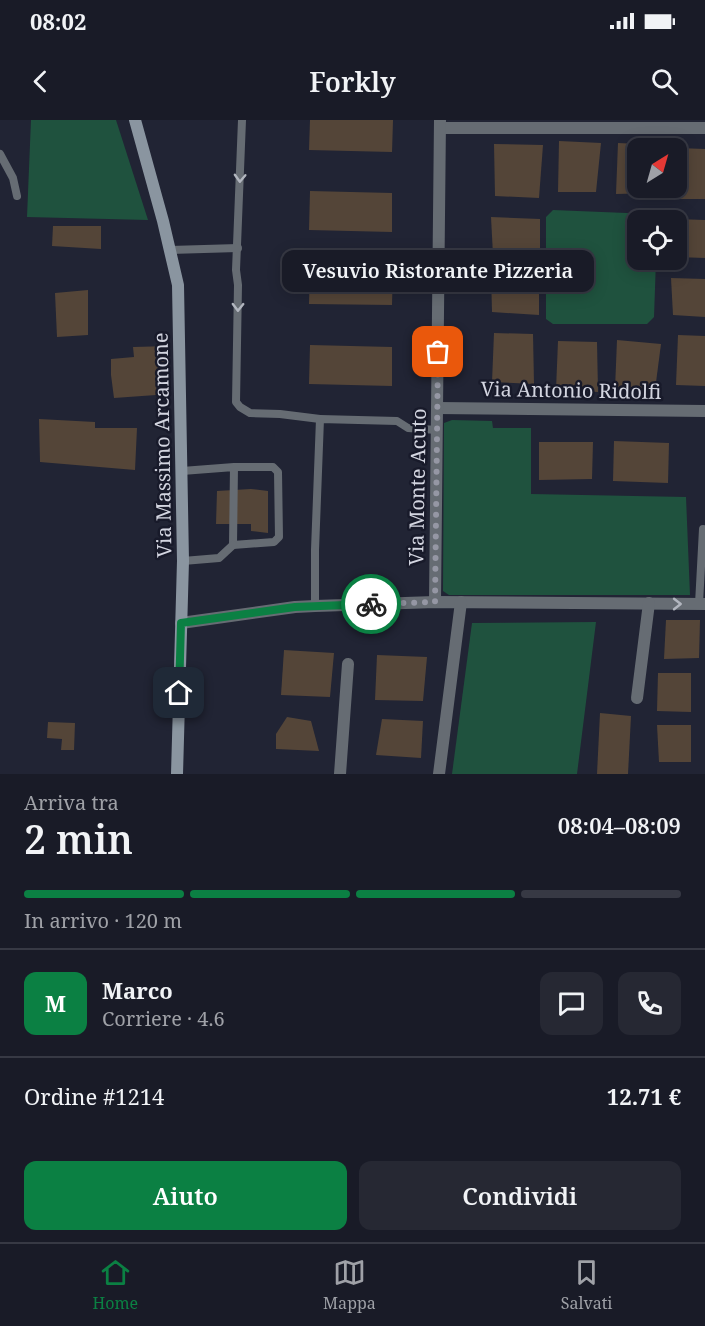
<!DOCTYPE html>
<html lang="it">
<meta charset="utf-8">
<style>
:root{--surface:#191b27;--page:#262833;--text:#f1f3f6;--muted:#9fa1a7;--line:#373944;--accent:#0b8043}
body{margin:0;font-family:"Noto Serif",serif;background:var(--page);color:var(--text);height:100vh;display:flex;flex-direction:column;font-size:22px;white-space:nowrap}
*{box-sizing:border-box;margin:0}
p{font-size:20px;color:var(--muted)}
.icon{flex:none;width:33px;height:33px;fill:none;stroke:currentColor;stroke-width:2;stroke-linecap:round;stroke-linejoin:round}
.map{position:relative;height:654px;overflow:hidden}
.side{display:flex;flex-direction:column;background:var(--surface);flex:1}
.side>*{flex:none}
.needle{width:39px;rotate:37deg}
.controls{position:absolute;left:627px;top:18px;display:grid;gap:12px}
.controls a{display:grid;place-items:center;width:60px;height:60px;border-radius:12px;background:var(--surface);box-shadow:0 3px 15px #0003,0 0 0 2px var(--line);font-size:30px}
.pin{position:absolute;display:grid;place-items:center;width:51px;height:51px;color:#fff;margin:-26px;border-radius:12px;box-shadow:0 3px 9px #0006}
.courier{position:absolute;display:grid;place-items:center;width:60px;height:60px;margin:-30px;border:4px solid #0b8043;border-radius:50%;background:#fff;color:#222;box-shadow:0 2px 8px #0007}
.bubble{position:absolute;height:42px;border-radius:12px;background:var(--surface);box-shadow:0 3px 15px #0003,0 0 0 2px var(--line);font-size:20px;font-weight:600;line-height:42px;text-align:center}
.summary em{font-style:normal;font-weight:600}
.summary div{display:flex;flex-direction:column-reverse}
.summary{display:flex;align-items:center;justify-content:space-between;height:102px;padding:0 24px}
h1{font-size:39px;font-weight:600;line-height:45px}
.bar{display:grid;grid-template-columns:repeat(4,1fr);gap:9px 6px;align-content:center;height:72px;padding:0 24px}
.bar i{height:8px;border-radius:4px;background:var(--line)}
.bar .current{background:var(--accent)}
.bar p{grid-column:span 4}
.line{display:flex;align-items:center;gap:15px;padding:0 24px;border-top:2px solid var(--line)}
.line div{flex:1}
.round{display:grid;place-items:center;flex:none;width:63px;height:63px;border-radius:12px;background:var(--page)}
.button{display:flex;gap:12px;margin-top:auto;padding:12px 24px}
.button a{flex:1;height:69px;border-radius:12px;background:var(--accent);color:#fff;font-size:24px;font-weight:600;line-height:69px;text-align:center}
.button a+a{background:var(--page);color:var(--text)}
.status{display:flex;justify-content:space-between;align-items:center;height:42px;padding:0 30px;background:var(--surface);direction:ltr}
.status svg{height:16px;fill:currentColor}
header{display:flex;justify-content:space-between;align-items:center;height:78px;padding:0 24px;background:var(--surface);font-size:27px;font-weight:600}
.tab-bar{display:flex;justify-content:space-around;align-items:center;height:84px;border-top:2px solid var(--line);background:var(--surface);font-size:16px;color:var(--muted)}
.tab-bar a{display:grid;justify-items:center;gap:3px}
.tab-bar .current{color:var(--accent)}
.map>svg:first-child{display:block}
.green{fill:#1f523e}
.building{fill:#544538}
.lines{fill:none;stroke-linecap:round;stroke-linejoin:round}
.lane{stroke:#666c73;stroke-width:8}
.street{stroke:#666c73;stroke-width:12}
.secondary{stroke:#8a95a0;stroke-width:12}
.oneway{stroke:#b2b6bf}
.done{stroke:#9597a4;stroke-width:6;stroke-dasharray:0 10.8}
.route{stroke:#0b8043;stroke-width:8}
.labels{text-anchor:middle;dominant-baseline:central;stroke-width:5;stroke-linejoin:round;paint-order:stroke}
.street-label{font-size:20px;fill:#d3d5e0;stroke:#181a2a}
</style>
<div class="status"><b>08:02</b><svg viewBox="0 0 49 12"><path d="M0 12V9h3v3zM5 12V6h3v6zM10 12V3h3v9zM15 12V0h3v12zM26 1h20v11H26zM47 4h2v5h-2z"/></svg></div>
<header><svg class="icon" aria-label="back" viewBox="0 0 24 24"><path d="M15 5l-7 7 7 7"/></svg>Forkly<svg class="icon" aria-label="search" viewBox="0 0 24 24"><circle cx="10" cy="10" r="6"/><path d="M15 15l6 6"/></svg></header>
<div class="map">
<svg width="705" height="654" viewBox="0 0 705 654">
<rect width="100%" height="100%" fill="#212434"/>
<g class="green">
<polygon points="31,0 116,0 148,100 27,97"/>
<polygon points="553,90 651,94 658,99 658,100 638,100 638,140 656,140 654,197 647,204 553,204 546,199 546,97"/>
<polygon points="452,300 492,301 493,308 531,308 531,374 686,377 690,475 449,475 443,471 444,303"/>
<polygon points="596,502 577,654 452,654 472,503"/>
</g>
<g class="building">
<polygon points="310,0 393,0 392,32 309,30"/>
<polygon points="559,21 601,23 596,72 558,72"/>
<polygon points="618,23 660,25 659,28 638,28 638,68 655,68 654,73 616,74"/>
<polygon points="494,24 543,25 539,78 495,76"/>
<polygon points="678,28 705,29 705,79 676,79"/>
<polygon points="310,71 392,73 392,112 309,110"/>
<polygon points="491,97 540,99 540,137 493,135"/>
<polygon points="676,99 705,100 705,138 676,137"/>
<polygon points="53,106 101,106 101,129 52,126"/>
<polygon points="310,145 393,146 392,185 309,184"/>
<polygon points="491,155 539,156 539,195 492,192"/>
<polygon points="671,158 705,159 705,197 673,195"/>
<polygon points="88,170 88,215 57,217 55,173"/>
<polygon points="494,213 533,214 534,264 492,262"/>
<polygon points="678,215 705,216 705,266 676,265"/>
<polygon points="617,220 661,224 655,270 615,269"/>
<polygon points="558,221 597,222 598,272 556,270"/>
<polygon points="310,225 392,227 392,266 309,264"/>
<polygon points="170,226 170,274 114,278 111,255 111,239 134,237 133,227"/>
<polygon points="39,299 95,302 95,308 137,308 135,350 40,342"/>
<polygon points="614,321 669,323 668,363 613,361"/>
<polygon points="539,322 593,322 592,359 539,360"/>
<polygon points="251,369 268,371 268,413 251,411 251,404 216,404 217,371"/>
<polygon points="666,500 700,500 699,538 664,539"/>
<polygon points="284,530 334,533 330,577 281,575"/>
<polygon points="377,535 427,537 423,581 375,580"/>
<polygon points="658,553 691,553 691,592 657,591"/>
<polygon points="600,593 631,596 628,654 597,654"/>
<polygon points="287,597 311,601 319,631 276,629 276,614"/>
<polygon points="382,599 423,601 421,638 376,635"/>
<polygon points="48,602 75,603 74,630 61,630 62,619 47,618"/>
<polygon points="657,605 691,605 691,642 659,642"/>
</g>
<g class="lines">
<g class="lane">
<polyline points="242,0 236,150 238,165 236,282 240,287 250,293 280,294 320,299"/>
<polyline points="0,34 13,58 17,76"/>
<polyline points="170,130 238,128"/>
<polyline points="182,351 234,347 273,347 278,352 279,417 274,422 233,425 234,347"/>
<polyline points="183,441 219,438 233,425"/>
<polyline points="699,484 703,409"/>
<polyline points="315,486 315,430 320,299 397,301 408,308 437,310"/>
</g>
<g class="street">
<polyline points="440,8 705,8"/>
<polyline points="437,288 705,291"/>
<polyline points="435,482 440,0"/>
<polyline points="181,503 295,487 315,486 435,482 705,484"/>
<polyline points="637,578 649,483"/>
<polyline points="340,654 348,544"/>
<polyline points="439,654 461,482"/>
</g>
<polyline class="secondary" points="135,0 163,101 178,165 183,441 177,654"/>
</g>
<defs><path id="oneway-chevron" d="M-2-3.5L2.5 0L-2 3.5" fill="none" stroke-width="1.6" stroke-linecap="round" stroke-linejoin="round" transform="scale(1.5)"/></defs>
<g class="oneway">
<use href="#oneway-chevron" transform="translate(240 58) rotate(92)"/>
<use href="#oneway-chevron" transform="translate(238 187) rotate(91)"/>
<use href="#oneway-chevron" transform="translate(677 484)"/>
</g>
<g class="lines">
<polyline class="done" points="371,484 435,482 438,232"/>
<polyline class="route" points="179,573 181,503 295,487 371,484"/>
</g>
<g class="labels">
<g class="street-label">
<text transform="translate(571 270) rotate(1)">Via Antonio Ridolfi</text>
<text transform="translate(162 325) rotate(-91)">Via Massimo Arcamone</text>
<text transform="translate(417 367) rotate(-89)">Via Monte Acuto</text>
</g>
</g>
</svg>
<div class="controls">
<a><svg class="needle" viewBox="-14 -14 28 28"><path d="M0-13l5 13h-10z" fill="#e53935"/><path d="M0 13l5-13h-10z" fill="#9fa1a7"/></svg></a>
<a><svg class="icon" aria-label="locate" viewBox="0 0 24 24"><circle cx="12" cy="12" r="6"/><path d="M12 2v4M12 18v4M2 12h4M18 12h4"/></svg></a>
</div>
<div class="pin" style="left:438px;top:232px;background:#ea580c"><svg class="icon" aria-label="bag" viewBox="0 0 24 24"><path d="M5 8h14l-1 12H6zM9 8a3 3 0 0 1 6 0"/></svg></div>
<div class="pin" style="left:179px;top:573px;background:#1f2937"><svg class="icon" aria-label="home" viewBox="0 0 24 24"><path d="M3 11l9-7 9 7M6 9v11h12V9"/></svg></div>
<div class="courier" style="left:371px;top:484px"><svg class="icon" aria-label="bike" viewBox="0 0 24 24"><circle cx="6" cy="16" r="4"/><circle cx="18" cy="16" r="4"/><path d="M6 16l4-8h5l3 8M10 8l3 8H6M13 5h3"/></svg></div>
<div class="bubble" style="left:282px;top:130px;width:312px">Vesuvio Ristorante Pizzeria</div>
</div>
<section class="side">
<div class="summary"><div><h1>2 min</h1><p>Arriva tra</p></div><em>08:04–08:09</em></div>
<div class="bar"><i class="current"></i><i class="current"></i><i class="current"></i><i></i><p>In arrivo · 120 m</p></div>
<div class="line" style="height:108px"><b class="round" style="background:var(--accent);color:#fff">M</b><div><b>Marco</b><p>Corriere · 4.6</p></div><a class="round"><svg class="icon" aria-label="chat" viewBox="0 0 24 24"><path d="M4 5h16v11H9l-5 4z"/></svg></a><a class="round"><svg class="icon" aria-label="phone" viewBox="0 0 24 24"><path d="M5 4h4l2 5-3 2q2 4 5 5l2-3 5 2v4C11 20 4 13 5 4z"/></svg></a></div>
<div class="line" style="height:78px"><div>Ordine #1214</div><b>12.71 €</b></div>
<div class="button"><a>Aiuto</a><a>Condividi</a></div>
</section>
<nav class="tab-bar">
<a class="current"><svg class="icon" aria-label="home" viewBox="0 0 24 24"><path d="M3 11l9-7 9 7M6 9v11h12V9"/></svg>Home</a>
<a><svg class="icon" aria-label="map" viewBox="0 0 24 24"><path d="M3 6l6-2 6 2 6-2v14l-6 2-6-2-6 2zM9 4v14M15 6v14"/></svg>Mappa</a>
<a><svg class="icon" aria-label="saved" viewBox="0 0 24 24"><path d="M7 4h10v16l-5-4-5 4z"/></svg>Salvati</a>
</nav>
